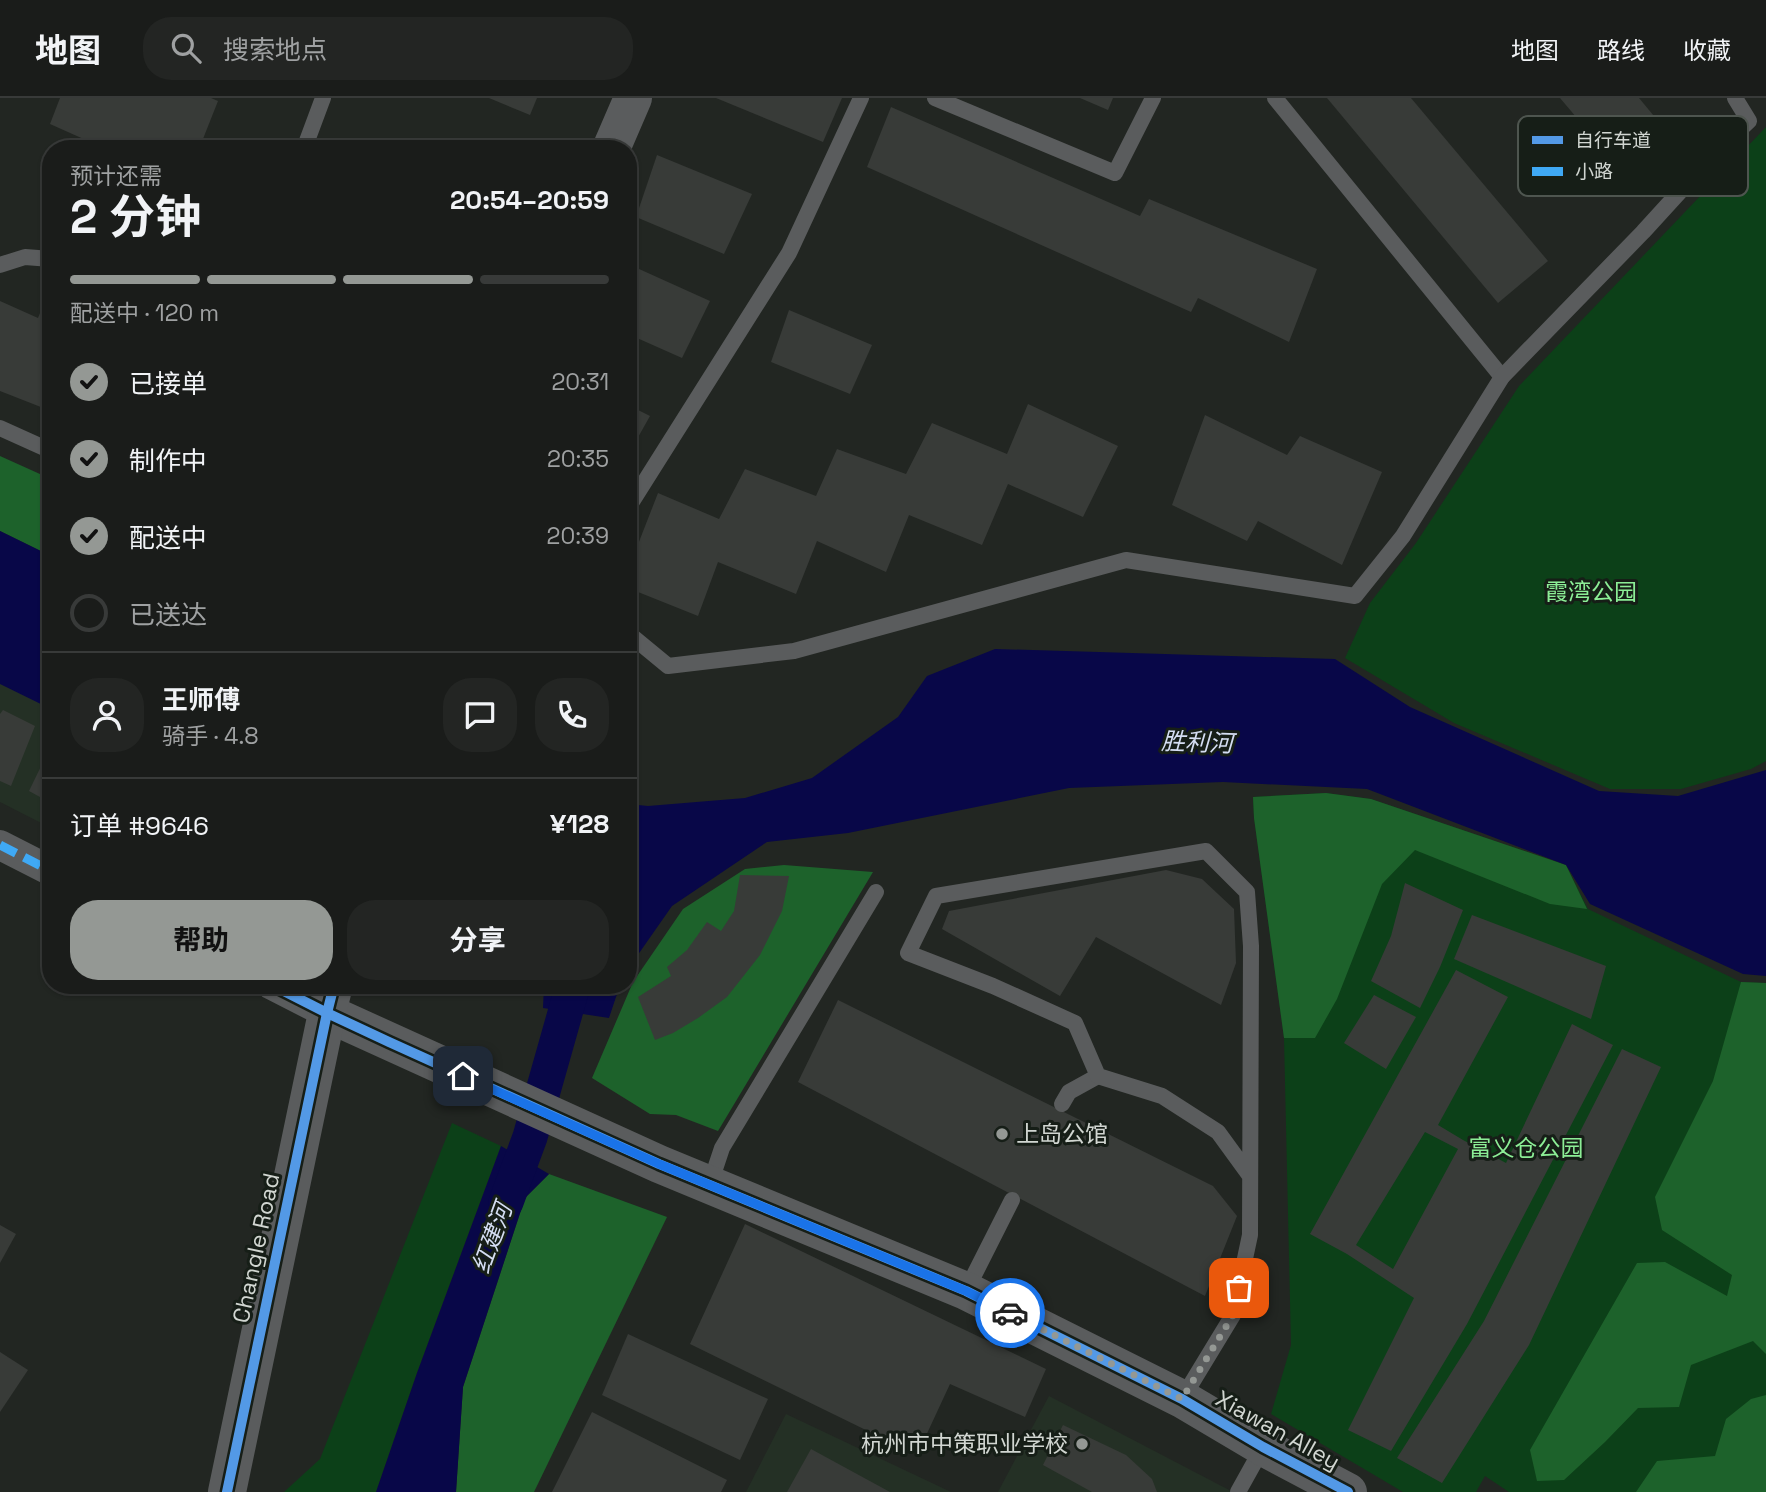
<!DOCTYPE html>
<html lang="zh">
<meta charset="utf-8">
<style>
:root{--surface:#1a1c1a;--page:#232523;--text:#f1f3f6;--muted:#9fa1a2;--line:#383a39;--accent:#949894}
body{margin:0;font-family:"Space Grotesk","Noto Sans SC",sans-serif;background:var(--page);color:var(--text);height:100vh;display:flex;flex-direction:column;font-size:26px;white-space:nowrap}
*{box-sizing:border-box;margin:0}
p{font-size:23px;color:var(--muted)}
.icon{flex:none;width:38px;height:38px;fill:none;stroke:currentColor;stroke-width:2;stroke-linecap:round;stroke-linejoin:round}
.map{position:relative;flex:1;overflow:hidden}
.drawer{position:absolute;left:42px;top:42px;width:595px;height:854px;display:flex;flex-direction:column;background:var(--surface);border-radius:28px;box-shadow:0 2px 5px #0004,0 0 0 2px var(--line)}
.drawer>*{flex:none}
.pin{position:absolute;display:grid;place-items:center;width:60px;height:60px;color:#fff;margin:-30px;border-radius:14px;box-shadow:0 4px 10px #0006}
.courier{position:absolute;display:grid;place-items:center;width:70px;height:70px;margin:-35px;border:5px solid #1a73e8;border-radius:50%;background:#fff;color:#222;box-shadow:0 2px 9px #0007}
.headline em{font-style:normal;font-weight:700}
.headline div{display:flex;flex-direction:column-reverse}
.headline{display:flex;align-items:center;justify-content:space-between;height:119px;padding:0 28px}
h1{font-size:46px;font-weight:700;line-height:52px}
.bar{display:grid;grid-template-columns:repeat(4,1fr);gap:10px 7px;align-content:center;height:84px;padding:0 28px}
.bar i{height:9px;border-radius:5px;background:var(--line)}
.bar .current{background:var(--accent)}
.bar p{grid-column:span 4}
.line{display:flex;align-items:center;gap:18px;padding:0 28px;border-top:2px solid var(--line)}
.line div{flex:1}
.round{display:grid;place-items:center;flex:none;width:74px;height:74px;border-radius:28px;background:var(--page)}
ol{padding:0 28px;list-style:none}
li{display:flex;align-items:center;gap:21px;height:77px}
li p{margin-inline-start:auto}
li .icon{padding:7px;border-radius:50%;background:var(--accent);color:#111;stroke-width:4}
li:last-child{color:var(--muted)}
li i{width:38px;height:38px;border:4px solid var(--line);border-radius:50%}
.primary-button{display:flex;gap:14px;margin-top:auto;padding:14px 28px}
.primary-button a{flex:1;height:80px;border-radius:28px;background:var(--accent);color:#111;font-size:28px;font-weight:700;line-height:80px;text-align:center}
.primary-button a+a{background:var(--page);color:var(--text)}
header{display:flex;align-items:center;gap:42px;box-sizing:border-box;height:98px;padding:0 35px;background:var(--surface);border-bottom:2px solid var(--line)}
header strong{font-size:33px}
nav{display:flex;gap:38px;margin-inline-start:auto;font-size:24px}
.search{width:490px;height:63px;background:var(--page);display:flex;align-items:center;gap:18px;box-sizing:border-box;padding:0 24px;border-radius:28px;color:var(--muted);font-size:26px}
.map>svg:first-child{display:block}
.built{fill:#243025}
.green{fill:#0c4018}
.forest{fill:#1d622b}
.water{fill:#080748}
.lines{fill:none;stroke-linecap:round;stroke-linejoin:round}
.canal{stroke:#080748;stroke-width:35}
.building{fill:#383b38;fill-rule:evenodd}
.service{stroke:#5a5c5d;stroke-width:16}
.minor{stroke:#5a5c5d;stroke-width:30}
.tertiary{stroke:#5a5c5d;stroke-width:38}
.quiet{stroke:#3fa9f5;stroke-width:9;stroke-dasharray:18 9;stroke-linecap:butt}
.cycleway-casing{stroke:#161e17;stroke-width:15}
.cycleway{stroke:#5399e6;stroke-width:10}
.done{stroke:#949894;stroke-width:7;stroke-dasharray:0 12.6}
.route{stroke:#1a73e8;stroke-width:9}
.poi-dot{fill:#949894;stroke:#161e17;stroke-width:2.5}
.labels{text-anchor:middle;dominant-baseline:central;stroke-width:6;stroke-linejoin:round;paint-order:stroke}
.park-label{font-size:23px;fill:#8cee96;stroke:#161e17}
.poi-label{font-size:23px;fill:#d1d6d1;stroke:#161e17;text-anchor:start}
.street-label{font-size:23px;fill:#d1d6d1;stroke:#161e17}
.water-label{font-size:24px;font-style:italic;fill:#d5def3;stroke:#161e17}
.key{fill:#161e17;stroke:#4e554f;stroke-width:2}
.key-label{font-size:19px;fill:#d1d6d1}
</style>
<header>
<strong>地图</strong>
<div class="search"><svg class="icon" aria-label="search" viewBox="0 0 24 24"><circle cx="10" cy="10" r="6"/><path d="M15 15l6 6"/></svg>搜索地点</div>
<nav><a>地图</a><a>路线</a><a>收藏</a></nav>
</header>
<div class="map">
<svg width="1766" height="1394" viewBox="0 0 1766 1394">
<rect width="100%" height="100%" fill="#222622"/>
<g class="built">
<polygon points="0,585 51,610 51,730 0,704"/>
<polygon points="1049,1298 1233,1394 998,1394"/>
<polygon points="786,1316 951,1394 746,1394"/>
</g>
<g class="green">
<polygon points="1766,29 1766,663 1751,671 1681,691 1610,691 1454,625 1345,560 1370,505 1416,445 1519,288"/>
<polygon points="1326,695 1371,701 1566,767 1588,811 1741,884 1766,885 1766,1394 1509,1394 1485,1378 1476,1394 1403,1394 1271,1316 1291,1247 1284,940 1254,720 1253,699"/>
<polygon points="452,1025 501,1048 417,1275 376,1394 284,1394 320,1361"/>
</g>
<g class="forest">
<polygon points="0,358 51,381 51,458 0,433"/>
<polygon points="1326,695 1371,701 1566,767 1587,811 1550,806 1415,752 1382,786 1337,901 1315,940 1284,940 1254,720 1253,699"/>
<polygon points="784,767 873,774 718,1033 676,1017 650,1016 592,980 633,884 683,811 745,771"/>
<polygon points="1741,884 1766,885 1766,1256 1753,1243 1691,1267 1679,1309 1638,1310 1605,1344 1564,1382 1537,1383 1530,1352 1637,1165 1665,1164 1727,1198 1732,1177 1662,1132 1655,1099 1713,983"/>
<polygon points="549,1076 667,1119 534,1394 456,1394 463,1289 525,1100"/>
<polygon points="1766,1297 1766,1394 1636,1394 1657,1363 1715,1358 1726,1321 1751,1301"/>
</g>
<g class="water">
<polygon points="0,433 51,458 51,611 0,586"/>
<polygon points="995,551 1335,561 1410,609 1599,693 1678,698 1766,672 1766,878 1743,876 1590,806 1566,767 1367,691 1223,684 1069,690 848,735 767,744 672,808 628,871 628,706 648,708 745,700 812,680 898,619 927,578"/>
<polygon points="544,887 620,887 609,920 543,910"/>
<polygon points="501,1048 549,1076 525,1100 463,1289 456,1394 376,1394 417,1275"/>
</g>
<g class="lines">
<polyline class="canal" points="506,1104 530,1039 573,887"/>
</g>
<g class="building">
<polygon points="60,0 211,0 218,3 199,51 106,51 50,26"/>
<polygon points="489,0 537,0 530,17"/>
<polygon points="716,0 842,0 823,44"/>
<polygon points="1080,0 1113,0 1108,12"/>
<polygon points="1327,0 1411,0 1548,163 1498,205"/>
<polygon points="1560,0 1639,0 1678,47 1632,85"/>
<polygon points="891,9 1140,118 1149,101 1317,171 1289,244 1198,200 1191,214 867,69"/>
<polygon points="657,57 752,96 724,156 636,119"/>
<polygon points="628,166 710,203 682,260 628,236"/>
<polygon points="51,188 51,313 0,293 0,203 38,220"/>
<polygon points="789,212 872,247 850,296 771,264"/>
<polygon points="1028,306 1118,348 1083,419 1008,386 982,447 909,417 886,474 817,443 796,496 718,464 698,518 628,490 628,472 658,395 719,421 745,371 816,398 837,351 906,376 932,325 1007,356"/>
<polygon points="628,307 650,318 628,357"/>
<polygon points="1205,317 1287,357 1300,338 1382,374 1342,467 1258,423 1247,443 1172,407"/>
<polygon points="3,612 35,628 11,688 0,683 0,616"/>
<polygon points="48,654 51,655 51,705 29,693"/>
<polygon points="1166,772 1202,781 1234,811 1236,865 1221,907 1096,839 1060,898 942,831 949,813"/>
<polygon points="740,777 789,778 782,813 760,857 727,899 698,920 673,935 655,942 638,899 671,878 667,869 687,852 707,824 721,833 734,813"/>
<polygon points="1405,785 1463,812 1440,869 1420,910 1371,883 1391,838"/>
<polygon points="1472,817 1606,868 1591,921 1454,861"/>
<path d="M1456,872L1508,899L1438,1027L1463,1042L1506,1065L1572,926L1613,947L1467,1226L1391,1353L1348,1332L1414,1200L1347,1156L1310,1136ZM1425,1034L1458,1051L1393,1171L1356,1147Z"/>
<polygon points="1374,897 1416,919 1386,971 1344,945"/>
<polygon points="838,902 1213,1088 1237,1118 1205,1198 798,984"/>
<polygon points="1622,951 1661,969 1529,1247 1442,1385 1397,1360 1484,1223"/>
<polygon points="745,1126 1046,1271 1025,1319 950,1286 917,1357 690,1246"/>
<polygon points="0,1127 16,1136 0,1165"/>
<polygon points="628,1236 768,1301 740,1362 602,1297"/>
<polygon points="0,1254 28,1272 0,1314"/>
<polygon points="592,1314 727,1382 721,1394 552,1394"/>
<polygon points="1063,1327 1126,1357 1152,1381 1157,1394 1092,1394 1043,1367"/>
<polygon points="811,1351 890,1394 787,1394"/>
</g>
<g class="lines">
<g class="service">
<polyline points="935,0 1115,75 1153,0"/>
<polyline points="1275,0 1502,279"/>
<polyline points="304,51 323,0"/>
<polyline points="0,167 25,159 51,161"/>
<polyline points="0,330 51,353"/>
<polyline points="628,410 789,155 861,0"/>
<polyline points="628,535 668,568 794,553 1126,462 1355,498 1403,438 1502,279 1643,134 1716,54 1749,23 1735,0"/>
<polyline points="1062,1006 1069,994 1098,978"/>
<polyline points="710,1086 722,1050 876,794"/>
<polyline points="966,1193 1012,1102"/>
<polyline points="1182,1301 1233,1217 1250,1137 1251,848 1247,794 1206,753 936,798 908,855 993,888 1075,925 1098,978 1162,998 1218,1034 1250,1078"/>
<polyline points="1238,1394 1263,1349"/>
</g>
<g class="minor">
<polyline points="0,747 51,773"/>
<polyline points="272,887 327,915"/>
</g>
<g class="tertiary">
<polyline points="611,51 633,0"/>
<polyline points="327,915 659,1066 966,1193 1182,1301 1263,1349 1348,1394"/>
<polyline points="227,1394 327,915 334,887"/>
</g>
<polyline class="quiet" points="0,747 51,773"/>
<defs>
<g id="cycleway">
<polyline points="272,887 327,915 389,944 659,1066 966,1193 1182,1301 1263,1349 1348,1394"/>
<polyline points="227,1394 327,915 334,887"/>
</g>
</defs>
<use href="#cycleway" class="cycleway-casing"/>
<use href="#cycleway" class="cycleway"/>
</g>
<g class="lines">
<polyline class="done" points="1010,1215 1182,1301 1233,1217 1239,1190"/>
<polyline class="route" points="463,978 659,1066 966,1193 1010,1215"/>
</g>
<g class="poi-dot">
<circle cx="1002" cy="1036" r="7"/>
<circle cx="1082" cy="1346" r="7"/>
</g>
<g class="labels">
<g class="park-label">
<text x="1591" y="494">霞湾公园</text>
<text x="1526" y="1050">富义仓公园</text>
</g>
<g class="poi-label">
<text x="1016" y="1036">上岛公馆</text>
<text x="1068" y="1346" text-anchor="end">杭州市中策职业学校</text>
</g>
<g class="street-label">
<text transform="translate(256 1150) rotate(-78)">Changle Road</text>
<text transform="translate(1278 1332) rotate(29)">Xiawan Alley</text>
</g>
<g class="water-label">
<text transform="translate(1197 644) rotate(2)">胜利河</text>
<text transform="translate(492 1140) rotate(-70)">红建河</text>
</g>
</g>
<rect x="1518" y="18" width="230" height="80" rx="10" class="key"/>
<rect x="1532" y="38" width="31" height="8" fill="#5399e6"/>
<rect x="1532" y="69" width="31" height="9" fill="#3fa9f5"/>
<g class="key-label">
<text x="1575" y="49">自行车道</text>
<text x="1575" y="80">小路</text>
</g>
</svg>
<div class="pin" style="left:1239px;top:1190px;background:#ea580c"><svg class="icon" aria-label="bag" viewBox="0 0 24 24"><path d="M5 8h14l-1 12H6zM9 8a3 3 0 0 1 6 0"/></svg></div>
<div class="pin" style="left:463px;top:978px;background:#1f2937"><svg class="icon" aria-label="home" viewBox="0 0 24 24"><path d="M3 11l9-7 9 7M6 9v11h12V9"/></svg></div>
<div class="courier" style="left:1010px;top:1215px"><svg class="icon" aria-label="car" viewBox="0 0 24 24"><path d="M5 17H2v-5l4-1 3-4h7l3 4 3 1v5h-3M9 17h6M6 11h13"/><circle cx="7" cy="17" r="2"/><circle cx="17" cy="17" r="2"/></svg></div>
<section class="drawer">
<div class="headline"><div><h1>2 分钟</h1><p>预计还需</p></div><em>20:54–20:59</em></div>
<div class="bar"><i class="current"></i><i class="current"></i><i class="current"></i><i></i><p>配送中 · 120 m</p></div>
<ol>
<li><svg class="icon" aria-label="check" viewBox="0 0 24 24"><path d="M5 12l5 5 9-10"/></svg>已接单<p>20:31</p></li>
<li><svg class="icon" aria-label="check" viewBox="0 0 24 24"><path d="M5 12l5 5 9-10"/></svg>制作中<p>20:35</p></li>
<li><svg class="icon" aria-label="check" viewBox="0 0 24 24"><path d="M5 12l5 5 9-10"/></svg>配送中<p>20:39</p></li>
<li><i></i>已送达</li>
</ol>
<div class="line" style="height:126px"><a class="round"><svg class="icon" aria-label="person" viewBox="0 0 24 24"><circle cx="12" cy="8" r="4"/><path d="M4 21q1-7 8-7t8 7"/></svg></a><div><b>王师傅</b><p>骑手 · 4.8</p></div><a class="round"><svg class="icon" aria-label="chat" viewBox="0 0 24 24"><path d="M4 5h16v11H9l-5 4z"/></svg></a><a class="round"><svg class="icon" aria-label="phone" viewBox="0 0 24 24"><path d="M5 4h4l2 5-3 2q2 4 5 5l2-3 5 2v4C11 20 4 13 5 4z"/></svg></a></div>
<div class="line" style="height:91px"><div>订单 #9646</div><b>¥128</b></div>
<div class="primary-button"><a>帮助</a><a>分享</a></div>
</section>
</div>
